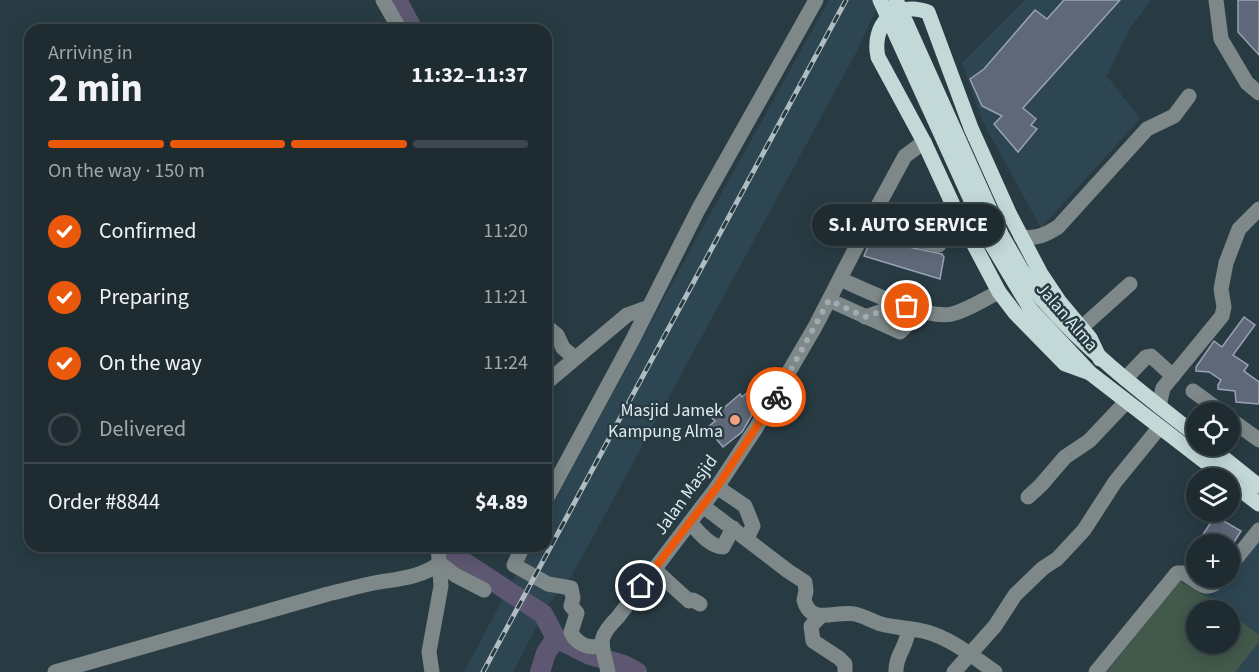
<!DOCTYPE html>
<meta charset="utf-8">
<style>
:root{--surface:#1e2c32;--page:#26343a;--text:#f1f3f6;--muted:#a1a7ac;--line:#3c484d;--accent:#ea580c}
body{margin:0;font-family:"Source Sans 3",sans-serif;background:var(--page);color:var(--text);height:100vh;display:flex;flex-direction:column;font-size:22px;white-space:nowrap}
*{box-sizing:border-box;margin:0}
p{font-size:20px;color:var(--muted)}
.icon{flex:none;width:33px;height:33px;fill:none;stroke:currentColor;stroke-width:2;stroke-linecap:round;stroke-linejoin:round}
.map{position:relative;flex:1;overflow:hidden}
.drawer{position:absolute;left:24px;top:24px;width:528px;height:528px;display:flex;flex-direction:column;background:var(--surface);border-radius:18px;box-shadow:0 3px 15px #0003,0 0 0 2px var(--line)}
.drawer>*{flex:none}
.fabs{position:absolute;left:1186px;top:402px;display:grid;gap:12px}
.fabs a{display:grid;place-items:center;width:54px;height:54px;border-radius:50%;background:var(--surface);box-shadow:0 3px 15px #0003,0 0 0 2px var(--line);font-size:30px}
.pin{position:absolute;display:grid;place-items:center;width:51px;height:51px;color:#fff;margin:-26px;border:3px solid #fff;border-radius:50%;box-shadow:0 2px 6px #0007}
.courier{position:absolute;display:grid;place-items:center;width:60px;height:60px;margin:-30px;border:4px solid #ea580c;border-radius:50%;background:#fff;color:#222;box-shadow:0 2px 8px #0007}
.bubble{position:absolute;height:42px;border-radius:21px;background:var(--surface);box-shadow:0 3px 15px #0003,0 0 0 2px var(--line);font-size:20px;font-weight:700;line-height:42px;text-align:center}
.overview em{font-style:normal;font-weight:700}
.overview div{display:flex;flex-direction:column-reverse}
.overview{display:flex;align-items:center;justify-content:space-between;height:102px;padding:0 24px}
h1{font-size:39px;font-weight:700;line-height:45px}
.bar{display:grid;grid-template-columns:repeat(4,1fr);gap:9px 6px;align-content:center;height:72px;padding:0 24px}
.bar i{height:8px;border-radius:4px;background:var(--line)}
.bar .active{background:var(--accent)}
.bar p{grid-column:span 4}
.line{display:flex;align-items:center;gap:15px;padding:0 24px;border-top:2px solid var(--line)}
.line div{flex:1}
ol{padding:0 24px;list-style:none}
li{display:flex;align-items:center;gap:18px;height:66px}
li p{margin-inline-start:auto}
li .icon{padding:6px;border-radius:50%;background:var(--accent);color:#fff;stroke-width:4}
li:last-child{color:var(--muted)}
li i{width:33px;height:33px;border:3px solid var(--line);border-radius:50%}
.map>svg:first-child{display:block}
.built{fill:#2d4652;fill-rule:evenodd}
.green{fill:#42594b}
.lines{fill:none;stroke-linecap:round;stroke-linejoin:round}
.river{stroke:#5d5771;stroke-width:20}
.building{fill:#5f6878;stroke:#98a2b4;stroke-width:1.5}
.minor{stroke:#7e8888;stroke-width:15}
.major{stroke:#c3d9d8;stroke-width:15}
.rail-casing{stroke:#afbcc2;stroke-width:5}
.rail{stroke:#283b43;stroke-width:3;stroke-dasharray:9;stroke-linecap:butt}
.major-bridge{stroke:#c3d9d8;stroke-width:15}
.done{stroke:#9fadb3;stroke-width:6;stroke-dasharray:0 10.8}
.route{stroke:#ea580c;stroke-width:8}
.poi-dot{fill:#f39f84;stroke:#283b43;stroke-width:2}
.labels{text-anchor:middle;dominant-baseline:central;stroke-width:5;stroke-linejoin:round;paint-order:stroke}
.street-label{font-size:18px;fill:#dfeaef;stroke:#283b43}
.poi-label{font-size:18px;fill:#dfeaef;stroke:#283b43;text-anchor:end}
</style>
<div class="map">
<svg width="1259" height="672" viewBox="0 0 1259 672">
<rect width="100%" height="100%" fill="#283b43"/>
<g class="built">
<polygon points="829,0 881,0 857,51 570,579 547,606 513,672 464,672 531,546 546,546 546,517 694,243"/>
<polygon points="1025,0 1151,0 1129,30 1107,76 1140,119 1041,228 983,122 962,63"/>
<path d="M1259,536V672H1103L1179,577L1212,595L1226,578H1230V572ZM1197,610H1230V644H1197Z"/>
</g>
<polygon class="green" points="1179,581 1214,601 1227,610 1197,610 1197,644 1230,644 1230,613 1259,635 1259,642 1235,672 1107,672"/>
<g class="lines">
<g class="river">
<polyline points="397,0 413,30"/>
<polyline points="450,546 461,560 543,614 556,638 546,653 540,672"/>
<polyline points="556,638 590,655 624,665 637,672"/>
</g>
</g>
<g class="building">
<polygon points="1064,0 1120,0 1023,108 1036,119 1031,125 1037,129 1018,152 994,124 1002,116 982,106 970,79 984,69 1035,10 1047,19"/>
<polygon points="1238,0 1259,0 1259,55 1238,32"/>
<polygon points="888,208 911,219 922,231 881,221"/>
<polygon points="871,239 942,254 944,257 940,279 864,256"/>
<polygon points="1244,317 1255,325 1233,355 1248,365 1244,371 1259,382 1259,404 1236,402 1235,391 1218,389 1218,385 1221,380 1209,372 1196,371 1196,367 1214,341 1222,347"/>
<polygon points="749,391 759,403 742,432 723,447 707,428 715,421 712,418 740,394 742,397"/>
<polygon points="1215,516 1241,531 1233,544 1216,544 1202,536"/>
</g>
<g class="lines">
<g class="minor">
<polyline points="383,0 400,30"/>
<polyline points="1216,0 1221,39 1247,83 1259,93"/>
<polyline points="866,228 939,245"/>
<path d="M1021,237C1037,239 1045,235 1058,227L1147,129L1174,116L1189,96"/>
<path d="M840,279C865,290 926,320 952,314C968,310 984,299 999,292"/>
<polyline points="829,300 900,332 918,314 925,311"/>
<polyline points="865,317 891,308 905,306"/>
<polyline points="546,326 557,335 563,348 575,358"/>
<polyline points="1081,328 1130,284"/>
<polyline points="1125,379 1146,357 1151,356 1173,376"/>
<polyline points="546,383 627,315 649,307"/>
<polyline points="1193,391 1222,412"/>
<polyline points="1159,406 1163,388 1222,316 1224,307 1221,289 1226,263 1239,229 1259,209"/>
<polyline points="1230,419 1259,440"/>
<polyline points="717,487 745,506 753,526 747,538"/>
<polyline points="1028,497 1041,485 1065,457 1089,441 1126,402"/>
<polyline points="546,500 633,339 698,210 816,0"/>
<path d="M703,506L788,571L805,582L806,591L804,600C811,626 835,610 855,614C864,616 872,621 881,624C896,628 912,628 927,632C952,639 975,658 995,672"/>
<path d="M690,523C699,532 710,547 723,547L733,528"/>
<path d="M523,546L514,565L548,584L571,588L573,598L571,606L577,613L571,632C576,644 590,650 602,645"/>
<polyline points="1230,566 1259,530"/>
<polyline points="654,569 689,601 693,600 700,604"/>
<polyline points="821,616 811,626 813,641 839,658 845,664 845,671"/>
<path d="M55,672L328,594C343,591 358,586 374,583C396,579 421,578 440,563L455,575L484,590"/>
<polyline points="432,672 429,652 441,586 438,546"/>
<path d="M608,672C602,643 595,640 618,617L717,487L756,428L815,327L866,228L905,156L924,142"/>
<path d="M896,672C895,655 908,646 908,629"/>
<polyline points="954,672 995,626 1015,595 1043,568 1057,559 1084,530 1115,482 1159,428"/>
<path d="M1096,672L1177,573H1183C1198,580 1205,596 1221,578"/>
</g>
<g class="major">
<path d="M1042,299C1088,352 1142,393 1197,436"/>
<polyline points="1031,310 1090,373 1226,478"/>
<path d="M1090,373L1065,364L1015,313L999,292L953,205L924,142L878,57C871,25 895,0 928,12L971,128L1010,215L1041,274L1059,301L1090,338L1100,359"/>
<polyline points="1209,446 1259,486"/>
<polyline points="1230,482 1259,504"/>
</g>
<defs>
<polyline id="rail" points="483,672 846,0"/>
</defs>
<use href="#rail" class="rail-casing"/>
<use href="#rail" class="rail"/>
<g class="major-bridge">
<polyline points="880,0 989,240 1031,310"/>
<polyline points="896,0 1002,236 1021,269 1042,299"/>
</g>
</g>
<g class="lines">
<polyline class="done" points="776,397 829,300 865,317 891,308 907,306"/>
<polyline class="route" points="641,586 717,487 776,397"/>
</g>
<circle class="poi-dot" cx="735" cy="420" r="6"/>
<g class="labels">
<g class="street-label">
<text transform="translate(1067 317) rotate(49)">Jalan Alma</text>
<text transform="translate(686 495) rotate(-54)">Jalan Masjid</text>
</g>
<g class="poi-label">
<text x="723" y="410">Masjid Jamek<tspan x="723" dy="21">Kampung Alma</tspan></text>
</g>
</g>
</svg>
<div class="fabs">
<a><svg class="icon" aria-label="locate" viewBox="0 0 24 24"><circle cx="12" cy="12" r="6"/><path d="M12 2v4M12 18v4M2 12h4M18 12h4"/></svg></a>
<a><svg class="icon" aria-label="layers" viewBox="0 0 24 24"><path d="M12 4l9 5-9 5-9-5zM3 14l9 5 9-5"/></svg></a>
<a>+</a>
<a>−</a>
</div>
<div class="pin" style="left:907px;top:306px;background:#ea580c"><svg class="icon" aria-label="bag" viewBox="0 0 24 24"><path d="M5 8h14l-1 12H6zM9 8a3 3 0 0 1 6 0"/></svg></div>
<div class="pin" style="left:641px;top:586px;background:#1f2937"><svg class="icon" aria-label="home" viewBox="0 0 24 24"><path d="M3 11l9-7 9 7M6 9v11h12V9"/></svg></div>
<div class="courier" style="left:776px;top:397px"><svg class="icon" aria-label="bike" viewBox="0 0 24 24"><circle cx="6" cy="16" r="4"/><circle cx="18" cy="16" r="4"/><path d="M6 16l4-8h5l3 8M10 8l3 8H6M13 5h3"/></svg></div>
<div class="bubble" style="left:812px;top:204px;width:192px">S.I. AUTO SERVICE</div>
<section class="drawer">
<div class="overview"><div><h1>2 min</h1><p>Arriving in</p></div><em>11:32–11:37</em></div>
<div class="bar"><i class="active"></i><i class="active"></i><i class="active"></i><i></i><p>On the way · 150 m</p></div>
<ol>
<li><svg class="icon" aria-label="check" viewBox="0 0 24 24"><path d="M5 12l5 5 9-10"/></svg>Confirmed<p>11:20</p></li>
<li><svg class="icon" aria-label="check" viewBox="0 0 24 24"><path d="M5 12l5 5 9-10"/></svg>Preparing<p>11:21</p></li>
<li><svg class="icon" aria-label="check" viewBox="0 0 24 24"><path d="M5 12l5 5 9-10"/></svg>On the way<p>11:24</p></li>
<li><i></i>Delivered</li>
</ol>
<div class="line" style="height:78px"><div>Order #8844</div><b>$4.89</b></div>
</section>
</div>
